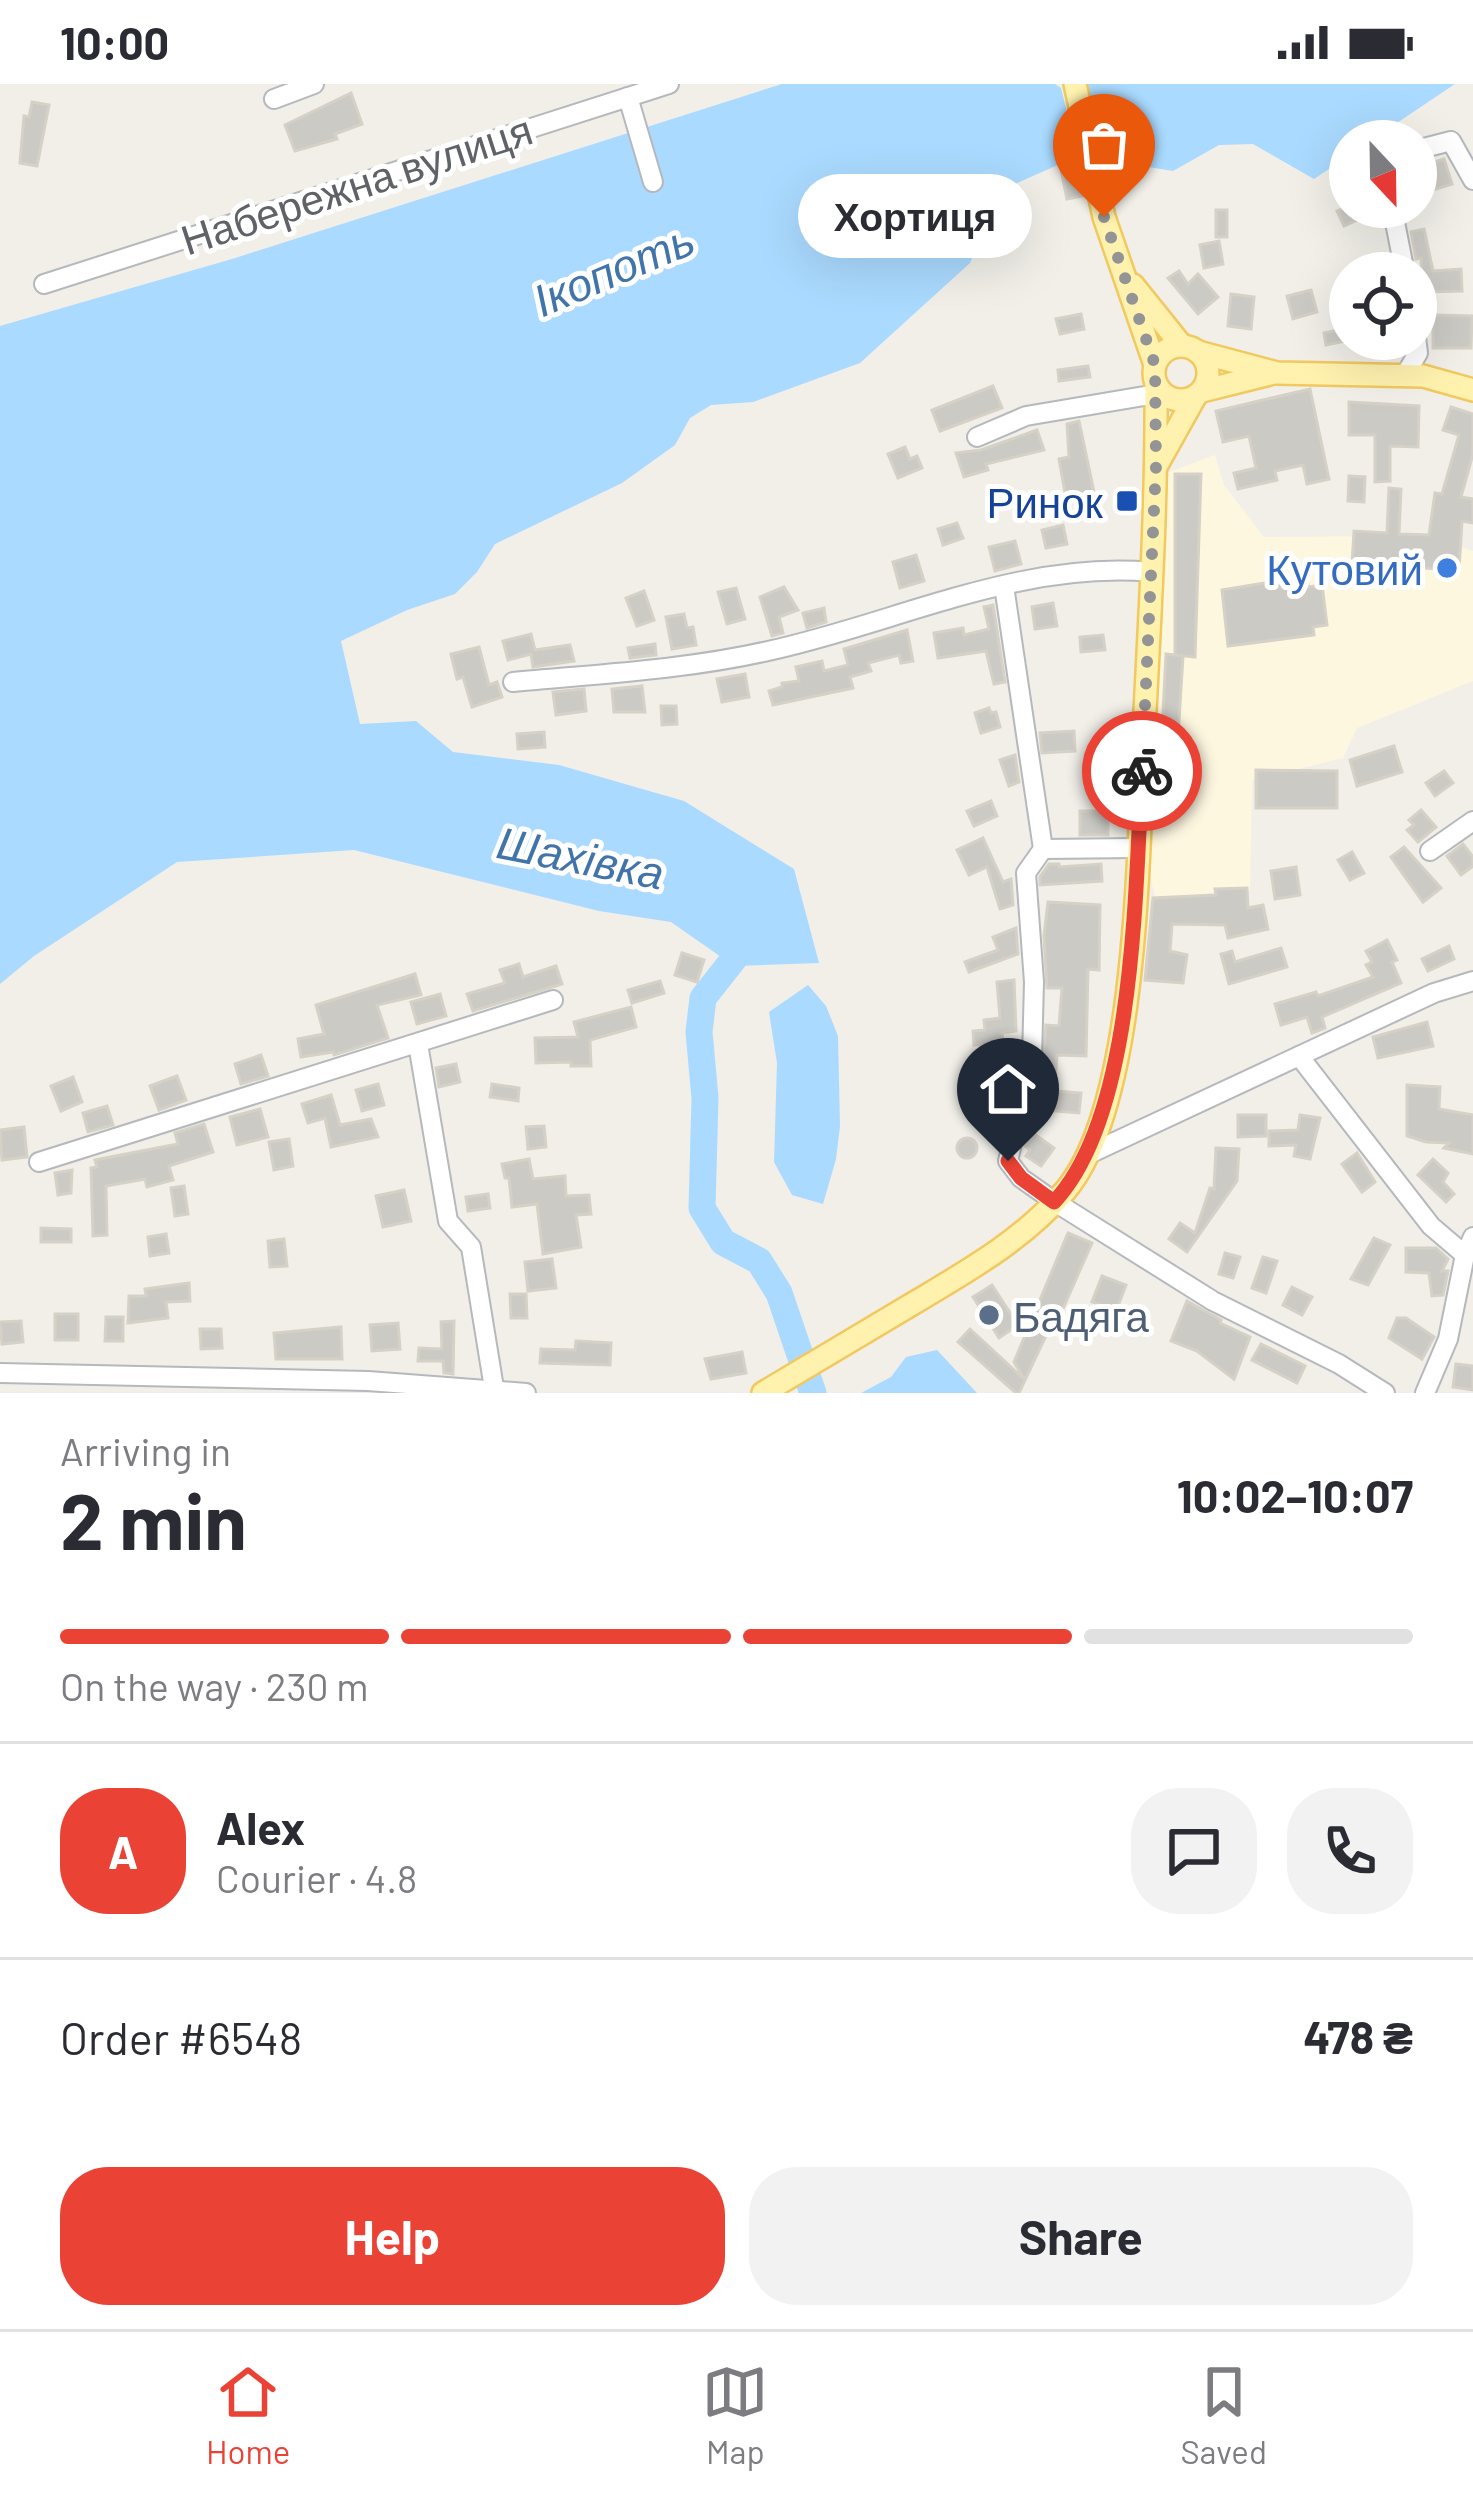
<!DOCTYPE html>
<meta charset="utf-8">
<style>
:root{--surface:#fff;--page:#f2f2f3;--text:#2b2b33;--muted:#7c7c81;--line:#e1e1e2;--accent:#ea4335}
body{margin:0;font-family:Barlow,sans-serif;background:var(--page);color:var(--text);height:100vh;display:flex;flex-direction:column;font-size:45px;white-space:nowrap}
*{box-sizing:border-box;margin:0}
p{font-size:39px;color:var(--muted)}
.icon{flex:none;width:66px;height:66px;fill:none;stroke:currentColor;stroke-width:2;stroke-linecap:round;stroke-linejoin:round}
.map{position:relative;height:1309px;overflow:hidden}
.details{display:flex;flex-direction:column;background:var(--surface);flex:1}
.details>*{flex:none}
.needle{width:78px;rotate:158deg}
.controls{position:absolute;left:1329px;top:36px;display:grid;gap:24px}
.controls a{display:grid;place-items:center;width:108px;height:108px;border-radius:50%;background:var(--surface);box-shadow:0 12px 48px #0002;font-size:60px}
.pin{position:absolute;display:grid;place-items:center;width:102px;height:102px;color:#fff;margin:-123px -51px;border-radius:50% 50% 50% 0;rotate:-45deg;box-shadow:0 0 12px #0007}
.pin .icon{rotate:45deg}
.courier{position:absolute;display:grid;place-items:center;width:120px;height:120px;margin:-60px;border:9px solid #ea4335;border-radius:50%;background:#fff;color:#222;box-shadow:0 3px 15px #0007}
.bubble{position:absolute;height:84px;border-radius:42px;background:var(--surface);box-shadow:0 12px 48px #0002;font-size:39px;font-weight:700;line-height:84px;text-align:center}
.head em{font-style:normal;font-weight:700}
.head div{display:flex;flex-direction:column-reverse}
.head{display:flex;align-items:center;justify-content:space-between;height:204px;padding:0 60px}
h1{font-size:78px;font-weight:700;line-height:90px}
.bar{display:grid;grid-template-columns:repeat(4,1fr);gap:18px 12px;align-content:center;height:144px;padding:0 60px}
.bar i{height:15px;border-radius:9px;background:var(--line)}
.bar .current{background:var(--accent)}
.bar p{grid-column:span 4}
.line{display:flex;align-items:center;gap:30px;padding:0 60px;border-top:3px solid var(--line)}
.line div{flex:1}
.round{display:grid;place-items:center;flex:none;width:126px;height:126px;border-radius:48px;background:var(--page)}
.cta{display:flex;gap:24px;margin-top:auto;padding:24px 60px}
.cta a{flex:1;height:138px;border-radius:48px;background:var(--accent);color:#fff;font-size:48px;font-weight:700;line-height:138px;text-align:center}
.cta a+a{background:var(--page);color:var(--text)}
.status{display:flex;justify-content:space-between;align-items:center;height:84px;padding:0 60px;background:var(--surface);direction:ltr}
.status svg{height:33px;fill:currentColor}
.menu{display:flex;justify-content:space-around;align-items:center;height:168px;border-top:3px solid var(--line);background:var(--surface);font-size:33px;color:var(--muted)}
.menu a{display:grid;justify-items:center;gap:6px}
.menu .current{color:var(--accent)}
.map>svg:first-child{display:block}
.commercial{fill:#fef7e0}
.water{fill:#aadaff}
.lines{fill:none;stroke-linecap:round;stroke-linejoin:round}
.river{stroke:#aadaff;stroke-width:27}
.building{fill:#cccac5;stroke:#d6d1c6;stroke-width:3}
.minor-casing{stroke:#b5b8bc;stroke-width:22}
.major-casing{stroke:#f2c960;stroke-width:26}
.minor{stroke:#fff;stroke-width:18}
.major{stroke:#fff2af;stroke-width:21}
.done{stroke:#929495;stroke-width:12;stroke-dasharray:0 21.6}
.route{stroke:#ea4335;stroke-width:15}
.transit-dot{fill:#1a4fb4;stroke:#fff;stroke-width:4.5}
.shop-dot{fill:#3f7fe0;stroke:#fff;stroke-width:4.5}
.service-dot{fill:#5c6f8a;stroke:#fff;stroke-width:4.5}
.labels{text-anchor:middle;dominant-baseline:central;stroke-width:10;stroke-linejoin:round;paint-order:stroke}
.street-label{font-size:42px;fill:#5f6368;stroke:#fff}
.transit-label{font-size:42px;fill:#164399;stroke:#fff;text-anchor:end}
.shop-label{font-size:42px;fill:#366cbe;stroke:#fff;text-anchor:end}
.service-label{font-size:42px;fill:#4e5e75;stroke:#fff;text-anchor:start}
.water-label{font-size:45px;font-style:italic;fill:#4174aa;stroke:#fff}
</style>
<div class="status"><b>10:00</b><svg viewBox="0 0 49 12"><path d="M0 12V9h3v3zM5 12V6h3v6zM10 12V3h3v9zM15 12V0h3v12zM26 1h20v11H26zM47 4h2v5h-2z"/></svg></div>
<div class="map">
<svg width="1473" height="1309" viewBox="0 0 1473 1309">
<rect width="100%" height="100%" fill="#f1efe8"/>
<polygon class="commercial" points="1215,371 1224,401 1264,453 1427,452 1473,467 1473,597 1357,644 1343,674 1252,696 1250,806 1155,814 1149,787 1167,389"/>
<g class="water">
<polygon points="782,0 1055,0 1061,4 1078,72 1001,106 970,179 860,279 753,318 711,321 690,334 675,361 622,399 495,460 477,488 455,510 407,526 341,557 360,640 416,637 453,668 559,681 684,717 794,785 819,879 734,882 671,838 599,827 354,766 177,778 34,872 0,900 0,242 232,175"/>
<polygon points="1087,0 1455,0 1370,57 1350,57 1350,71 1314,95 1253,60 1219,61 1173,87 1100,75"/>
<polygon points="808,901 826,922 838,952 840,1042 836,1075 823,1120 792,1111 774,1078 777,979 769,928"/>
<polygon points="937,1266 977,1309 861,1309 891,1293 906,1273"/>
</g>
<g class="lines">
<polyline class="river" points="742,851 744,862 703,914 699,948 705,1014 702,1124 723,1158 759,1177 779,1209 813,1309"/>
</g>
<g class="building">
<polygon points="351,9 362,40 335,50 337,55 295,67 285,41"/>
<polygon points="32,18 49,21 37,82 20,79 24,32 29,33"/>
<polygon points="1444,75 1452,100 1423,109 1416,84"/>
<polygon points="1075,83 1082,112 1067,115 1061,86"/>
<polygon points="1346,123 1379,123 1379,126 1344,142 1337,127"/>
<rect x="1216" y="126" width="11" height="27"/>
<polygon points="1424,145 1433,187 1461,185 1462,207 1423,208 1421,174 1416,175 1411,148"/>
<polygon points="1219,157 1223,180 1204,184 1200,161"/>
<polygon points="1179,187 1188,200 1198,190 1218,213 1198,230 1168,194"/>
<polygon points="1311,206 1317,228 1293,235 1287,212"/>
<polygon points="1231,210 1254,213 1251,245 1228,242"/>
<polygon points="1350,214 1350,256 1326,261 1324,249 1344,245 1336,218"/>
<polygon points="1081,230 1084,245 1060,250 1056,235"/>
<polygon points="1433,231 1472,232 1471,264 1433,264"/>
<polygon points="1088,282 1090,293 1059,297 1058,286"/>
<polygon points="993,302 1002,324 940,347 932,326"/>
<polygon points="1310,305 1329,395 1307,400 1303,381 1275,387 1277,396 1238,405 1234,389 1256,384 1249,352 1223,358 1216,327"/>
<polygon points="1349,318 1419,322 1418,363 1390,362 1390,397 1375,398 1375,351 1349,351"/>
<polygon points="1451,323 1473,330 1473,370 1461,413 1473,415 1473,439 1462,437 1459,486 1352,480 1354,447 1387,449 1389,404 1401,405 1399,450 1429,451 1435,409 1442,410 1459,351 1443,346"/>
<polygon points="1079,337 1094,408 1066,414 1059,375 1069,373 1067,340"/>
<polygon points="1037,346 1044,366 986,380 988,386 964,393 956,369 981,366"/>
<polygon points="905,363 910,375 917,372 922,384 898,394 888,370"/>
<polygon points="1175,390 1201,390 1195,573 1175,571"/>
<polygon points="1349,392 1365,393 1364,418 1348,417"/>
<polygon points="957,439 963,454 943,461 938,445"/>
<polygon points="1063,441 1067,460 1046,464 1042,446"/>
<polygon points="1015,457 1021,480 995,487 989,463"/>
<polygon points="916,471 924,497 900,504 893,478"/>
<polygon points="1307,492 1308,503 1322,501 1327,541 1313,543 1314,551 1228,562 1222,506"/>
<polygon points="784,503 798,526 779,533 783,549 772,552 760,513"/>
<polygon points="736,504 745,535 727,540 718,508"/>
<polygon points="644,507 654,536 637,542 626,514"/>
<polygon points="1053,519 1057,542 1035,545 1032,523"/>
<polygon points="993,521 1005,598 994,600 986,567 938,574 934,549 963,544 964,551 989,545 984,523"/>
<polygon points="824,524 826,538 807,544 803,529"/>
<polygon points="684,530 687,544 693,543 696,561 672,565 666,533"/>
<polygon points="907,546 913,577 901,579 899,571 868,579 871,587 850,593 853,604 773,621 769,607 782,603 782,599 799,597 796,583 822,577 824,587 848,581 844,565"/>
<polygon points="531,550 535,566 570,561 574,577 533,583 531,570 508,576 503,557"/>
<polygon points="1103,551 1105,566 1081,568 1080,553"/>
<polygon points="655,560 656,571 630,574 628,564"/>
<polygon points="479,563 489,601 497,598 502,613 472,623 463,593 457,595 451,570"/>
<polygon points="1166,570 1183,572 1177,669 1193,669 1193,701 1165,701 1166,649 1162,648"/>
<polygon points="745,590 749,613 722,618 717,595"/>
<polygon points="642,602 645,628 614,628 612,605"/>
<polygon points="584,605 586,627 556,631 553,608"/>
<polygon points="661,622 676,622 677,640 662,641"/>
<polygon points="989,624 991,629 996,628 1000,643 981,649 975,629"/>
<polygon points="1074,647 1075,667 1042,669 1040,649"/>
<polygon points="544,648 545,663 518,665 517,650"/>
<polygon points="1394,662 1402,688 1357,702 1350,676"/>
<polygon points="1015,671 1019,698 1009,702 1000,676"/>
<polygon points="1256,686 1337,687 1337,724 1256,724"/>
<polygon points="1444,687 1453,699 1435,712 1426,699"/>
<polygon points="991,717 997,732 974,742 967,727"/>
<polygon points="1421,726 1436,743 1418,758 1407,746 1414,741 1409,736"/>
<rect x="1080" y="727" width="28" height="24"/>
<polygon points="983,754 1003,798 1011,795 1013,821 1000,825 987,783 969,791 957,766"/>
<polygon points="1463,760 1473,773 1473,782 1461,791 1447,772"/>
<polygon points="1404,763 1441,804 1423,818 1391,773"/>
<polygon points="1352,768 1364,789 1350,796 1338,776"/>
<polygon points="1049,780 1059,780 1059,783 1101,780 1102,797 1040,801 1040,793"/>
<polygon points="1296,783 1300,811 1275,815 1271,787"/>
<polygon points="1247,804 1248,824 1263,821 1268,845 1228,854 1225,841 1172,840 1170,867 1187,871 1183,899 1145,896 1153,814 1216,811 1215,805"/>
<polygon points="1048,818 1100,821 1099,886 1088,885 1086,972 1057,971 1055,996 1041,995 1046,941 1059,942 1062,904 1047,904 1044,852"/>
<polygon points="1016,844 1018,870 969,888 965,878 998,866 993,853"/>
<polygon points="1387,856 1397,876 1392,878 1401,899 1322,933 1325,944 1312,949 1307,933 1281,941 1275,920 1316,908 1318,912 1373,893 1366,881 1372,878 1366,867"/>
<polygon points="1449,862 1454,875 1428,887 1422,875"/>
<polygon points="1281,864 1287,883 1229,900 1221,870 1232,867 1235,878"/>
<polygon points="682,869 704,876 697,898 675,891"/>
<polygon points="519,880 523,893 556,882 562,900 473,927 467,910 505,899 500,886"/>
<polygon points="415,890 421,911 377,921 388,954 334,971 333,968 301,973 298,955 324,950 316,921"/>
<polygon points="1014,896 1016,947 1002,949 1007,986 986,990 981,960 974,961 973,947 985,946 984,936 1000,934 997,898"/>
<polygon points="660,897 664,909 632,919 628,906"/>
<polygon points="440,910 446,932 417,940 411,918"/>
<polygon points="631,923 636,943 590,956 591,982 571,982 571,978 536,979 535,954 578,953 574,938"/>
<polygon points="1427,938 1433,962 1378,974 1373,953"/>
<polygon points="261,971 268,992 241,1000 235,980"/>
<polygon points="456,980 460,998 439,1003 436,984"/>
<polygon points="177,992 186,1016 159,1026 150,1002"/>
<polygon points="73,993 82,1018 61,1027 51,1002"/>
<polygon points="967,996 1003,1006 997,1028 980,1023 983,1014 963,1009"/>
<polygon points="378,1000 384,1021 362,1027 356,1006"/>
<polygon points="492,1000 519,1004 518,1017 490,1013"/>
<polygon points="1407,1001 1440,1003 1439,1025 1473,1031 1473,1070 1444,1064 1449,1059 1426,1058 1407,1052"/>
<polygon points="1056,1007 1081,1009 1079,1029 1054,1027"/>
<polygon points="331,1011 340,1041 371,1035 378,1053 331,1063 325,1034 308,1039 302,1020"/>
<polygon points="107,1022 113,1041 88,1048 83,1029"/>
<polygon points="260,1025 268,1053 237,1061 230,1033"/>
<polygon points="1238,1031 1266,1031 1266,1052 1238,1053"/>
<polygon points="1300,1031 1320,1034 1310,1075 1294,1072 1296,1061 1269,1062 1269,1047 1298,1046"/>
<polygon points="204,1040 213,1068 169,1082 173,1096 147,1103 145,1095 106,1102 107,1151 93,1152 91,1084 97,1083 95,1076 178,1060 175,1049"/>
<polygon points="544,1042 546,1063 528,1065 526,1043"/>
<polygon points="24,1043 27,1073 2,1076 0,1046"/>
<polygon points="1029,1046 1054,1064 1041,1082 1026,1072 1030,1066 1025,1062"/>
<circle cx="967" cy="1064" r="10"/>
<polygon points="289,1055 293,1082 274,1086 269,1058"/>
<polygon points="1216,1064 1239,1065 1237,1097 1187,1168 1169,1155 1180,1139 1195,1149 1210,1104 1214,1105"/>
<polygon points="1357,1069 1375,1098 1362,1108 1342,1080"/>
<polygon points="529,1075 533,1095 565,1092 566,1112 589,1111 591,1130 576,1131 581,1163 543,1170 537,1120 512,1123 509,1094 505,1094 502,1080"/>
<polygon points="1433,1075 1448,1089 1443,1098 1454,1110 1446,1118 1418,1091"/>
<polygon points="72,1086 71,1109 58,1111 55,1089"/>
<polygon points="184,1102 188,1130 175,1132 171,1104"/>
<polygon points="404,1106 411,1137 383,1143 376,1112"/>
<polygon points="488,1110 490,1124 468,1127 466,1113"/>
<polygon points="41,1144 71,1145 71,1158 41,1158"/>
<polygon points="1068,1149 1092,1159 1054,1245 1050,1243 1019,1309 1016,1309 958,1258 970,1245 1025,1296 1014,1278"/>
<polygon points="166,1150 169,1169 150,1172 148,1153"/>
<polygon points="1374,1154 1390,1161 1368,1201 1351,1195"/>
<polygon points="284,1155 287,1182 270,1183 268,1157"/>
<polygon points="1406,1164 1436,1164 1448,1175 1442,1187 1448,1187 1443,1211 1432,1212 1429,1189 1406,1188"/>
<polygon points="1225,1169 1240,1173 1233,1194 1219,1190"/>
<polygon points="1263,1173 1277,1177 1266,1209 1252,1204"/>
<polygon points="552,1175 556,1204 528,1207 525,1178"/>
<polygon points="1102,1192 1126,1201 1116,1227 1092,1218"/>
<polygon points="189,1199 190,1217 166,1218 168,1234 128,1239 129,1212 146,1212 145,1205"/>
<polygon points="992,1201 1018,1241 999,1254 973,1213"/>
<polygon points="1292,1203 1312,1213 1302,1231 1283,1221"/>
<polygon points="510,1210 526,1210 527,1234 511,1234"/>
<polygon points="1187,1217 1221,1236 1220,1239 1250,1253 1234,1295 1197,1267 1171,1257"/>
<rect x="55" y="1230" width="23" height="26"/>
<polygon points="106,1233 123,1233 123,1257 105,1257"/>
<polygon points="1397,1234 1406,1234 1434,1253 1422,1275 1389,1254"/>
<polygon points="21,1237 23,1258 2,1260 0,1238"/>
<polygon points="454,1237 453,1290 444,1289 443,1277 418,1277 419,1264 442,1265 441,1238"/>
<polygon points="398,1239 400,1265 372,1267 370,1241"/>
<polygon points="341,1243 342,1275 276,1275 274,1249"/>
<polygon points="200,1245 221,1245 222,1264 201,1265"/>
<polygon points="576,1257 611,1259 610,1281 540,1279 541,1265 575,1266"/>
<polygon points="1261,1260 1305,1282 1297,1299 1252,1276"/>
<polygon points="742,1268 746,1289 711,1295 705,1275"/>
<polygon points="1456,1280 1473,1282 1473,1306 1453,1303"/>
</g>
<g class="lines">
<defs>
<g id="minor">
<polyline points="628,13 653,98"/>
<polyline points="274,15 314,0"/>
<polyline points="1416,66 1451,57 1473,96"/>
<polyline points="1392,123 1405,189"/>
<polyline points="44,200 669,0"/>
<polyline points="1405,291 1418,269 1416,253"/>
<polyline points="977,353 1026,332 1156,310"/>
<polyline points="1004,502 1043,765 1026,789 1034,898 1032,974 1008,1077 1021,1094 1055,1118 1213,1217 1339,1280 1385,1309"/>
<path d="M513,598C598,590 684,586 768,567C893,540 1020,476 1151,488"/>
<polyline points="1043,765 1137,764"/>
<polyline points="1430,767 1473,737"/>
<polyline points="418,960 448,1137 471,1163 494,1304"/>
<polyline points="1299,972 1431,1142 1465,1171"/>
<polyline points="1089,1070 1434,909 1473,897"/>
<polyline points="39,1078 553,916"/>
<polyline points="0,1289 368,1297 526,1309"/>
<polyline points="1425,1309 1448,1255 1465,1171 1473,1153"/>
</g>
<g id="major">
<polyline points="1075,0 1104,133 1155,281"/>
<polyline points="1133,201 1182,262"/>
<circle cx="1181" cy="289" r="27"/>
<polyline points="1198,268 1277,289 1423,292 1473,306"/>
<polyline points="1202,307 1270,290"/>
<polyline points="1157,381 1195,313"/>
<path d="M763,1309C815,1278 867,1247 919,1216C971,1185 1025,1154 1065,1107C1139,1020 1138,761 1144,646C1150,530 1157,415 1156,300"/>
</g>
</defs>
<use href="#minor" class="minor-casing"/>
<use href="#major" class="major-casing"/>
<use href="#minor" class="minor"/>
<use href="#major" class="major"/>
</g>
<g class="lines">
<polyline class="done" points="1104,133 1155,281 1156,382 1142,687"/>
<path class="route" d="M1008,1077L1021,1094L1054,1118C1136,1031 1135,803 1142,687"/>
</g>
<rect class="transit-dot" x="1115" y="405" width="24" height="24" rx="6"/>
<circle class="shop-dot" cx="1447" cy="484" r="12"/>
<circle class="service-dot" cx="989" cy="1231" r="12"/>
<g class="labels">
<g class="street-label">
<text transform="translate(356 99) rotate(-18)">Набережна вулиця</text>
</g>
<g class="transit-label">
<text x="1103" y="417">Ринок</text>
</g>
<g class="shop-label">
<text x="1423" y="484">Кутовий</text>
</g>
<g class="service-label">
<text x="1013" y="1231">Бадяга</text>
</g>
<g class="water-label">
<text transform="translate(613 184) rotate(-23)">Ікопоть</text>
<text transform="translate(581 772) rotate(11)">Шахівка</text>
</g>
</g>
</svg>
<div class="controls">
<a><svg class="needle" viewBox="-14 -14 28 28"><path d="M0-13l5 13h-10z" fill="#e53935"/><path d="M0 13l5-13h-10z" fill="#7c7c81"/></svg></a>
<a><svg class="icon" aria-label="locate" viewBox="0 0 24 24"><circle cx="12" cy="12" r="6"/><path d="M12 2v4M12 18v4M2 12h4M18 12h4"/></svg></a>
</div>
<div class="pin" style="left:1104px;top:133px;background:#ea580c"><svg class="icon" aria-label="bag" viewBox="0 0 24 24"><path d="M5 8h14l-1 12H6zM9 8a3 3 0 0 1 6 0"/></svg></div>
<div class="pin" style="left:1008px;top:1077px;background:#1f2937"><svg class="icon" aria-label="home" viewBox="0 0 24 24"><path d="M3 11l9-7 9 7M6 9v11h12V9"/></svg></div>
<div class="courier" style="left:1142px;top:687px"><svg class="icon" aria-label="bike" viewBox="0 0 24 24"><circle cx="6" cy="16" r="4"/><circle cx="18" cy="16" r="4"/><path d="M6 16l4-8h5l3 8M10 8l3 8H6M13 5h3"/></svg></div>
<div class="bubble" style="left:798px;top:90px;width:234px">Хортиця</div>
</div>
<section class="details">
<div class="head"><div><h1>2 min</h1><p>Arriving in</p></div><em>10:02–10:07</em></div>
<div class="bar"><i class="current"></i><i class="current"></i><i class="current"></i><i></i><p>On the way · 230 m</p></div>
<div class="line" style="height:216px"><b class="round" style="background:var(--accent);color:#fff">A</b><div><b>Alex</b><p>Courier · 4.8</p></div><a class="round"><svg class="icon" aria-label="chat" viewBox="0 0 24 24"><path d="M4 5h16v11H9l-5 4z"/></svg></a><a class="round"><svg class="icon" aria-label="phone" viewBox="0 0 24 24"><path d="M5 4h4l2 5-3 2q2 4 5 5l2-3 5 2v4C11 20 4 13 5 4z"/></svg></a></div>
<div class="line" style="height:156px"><div>Order #6548</div><b>478 ₴</b></div>
<div class="cta"><a>Help</a><a>Share</a></div>
</section>
<nav class="menu">
<a class="current"><svg class="icon" aria-label="home" viewBox="0 0 24 24"><path d="M3 11l9-7 9 7M6 9v11h12V9"/></svg>Home</a>
<a><svg class="icon" aria-label="map" viewBox="0 0 24 24"><path d="M3 6l6-2 6 2 6-2v14l-6 2-6-2-6 2zM9 4v14M15 6v14"/></svg>Map</a>
<a><svg class="icon" aria-label="saved" viewBox="0 0 24 24"><path d="M7 4h10v16l-5-4-5 4z"/></svg>Saved</a>
</nav>
